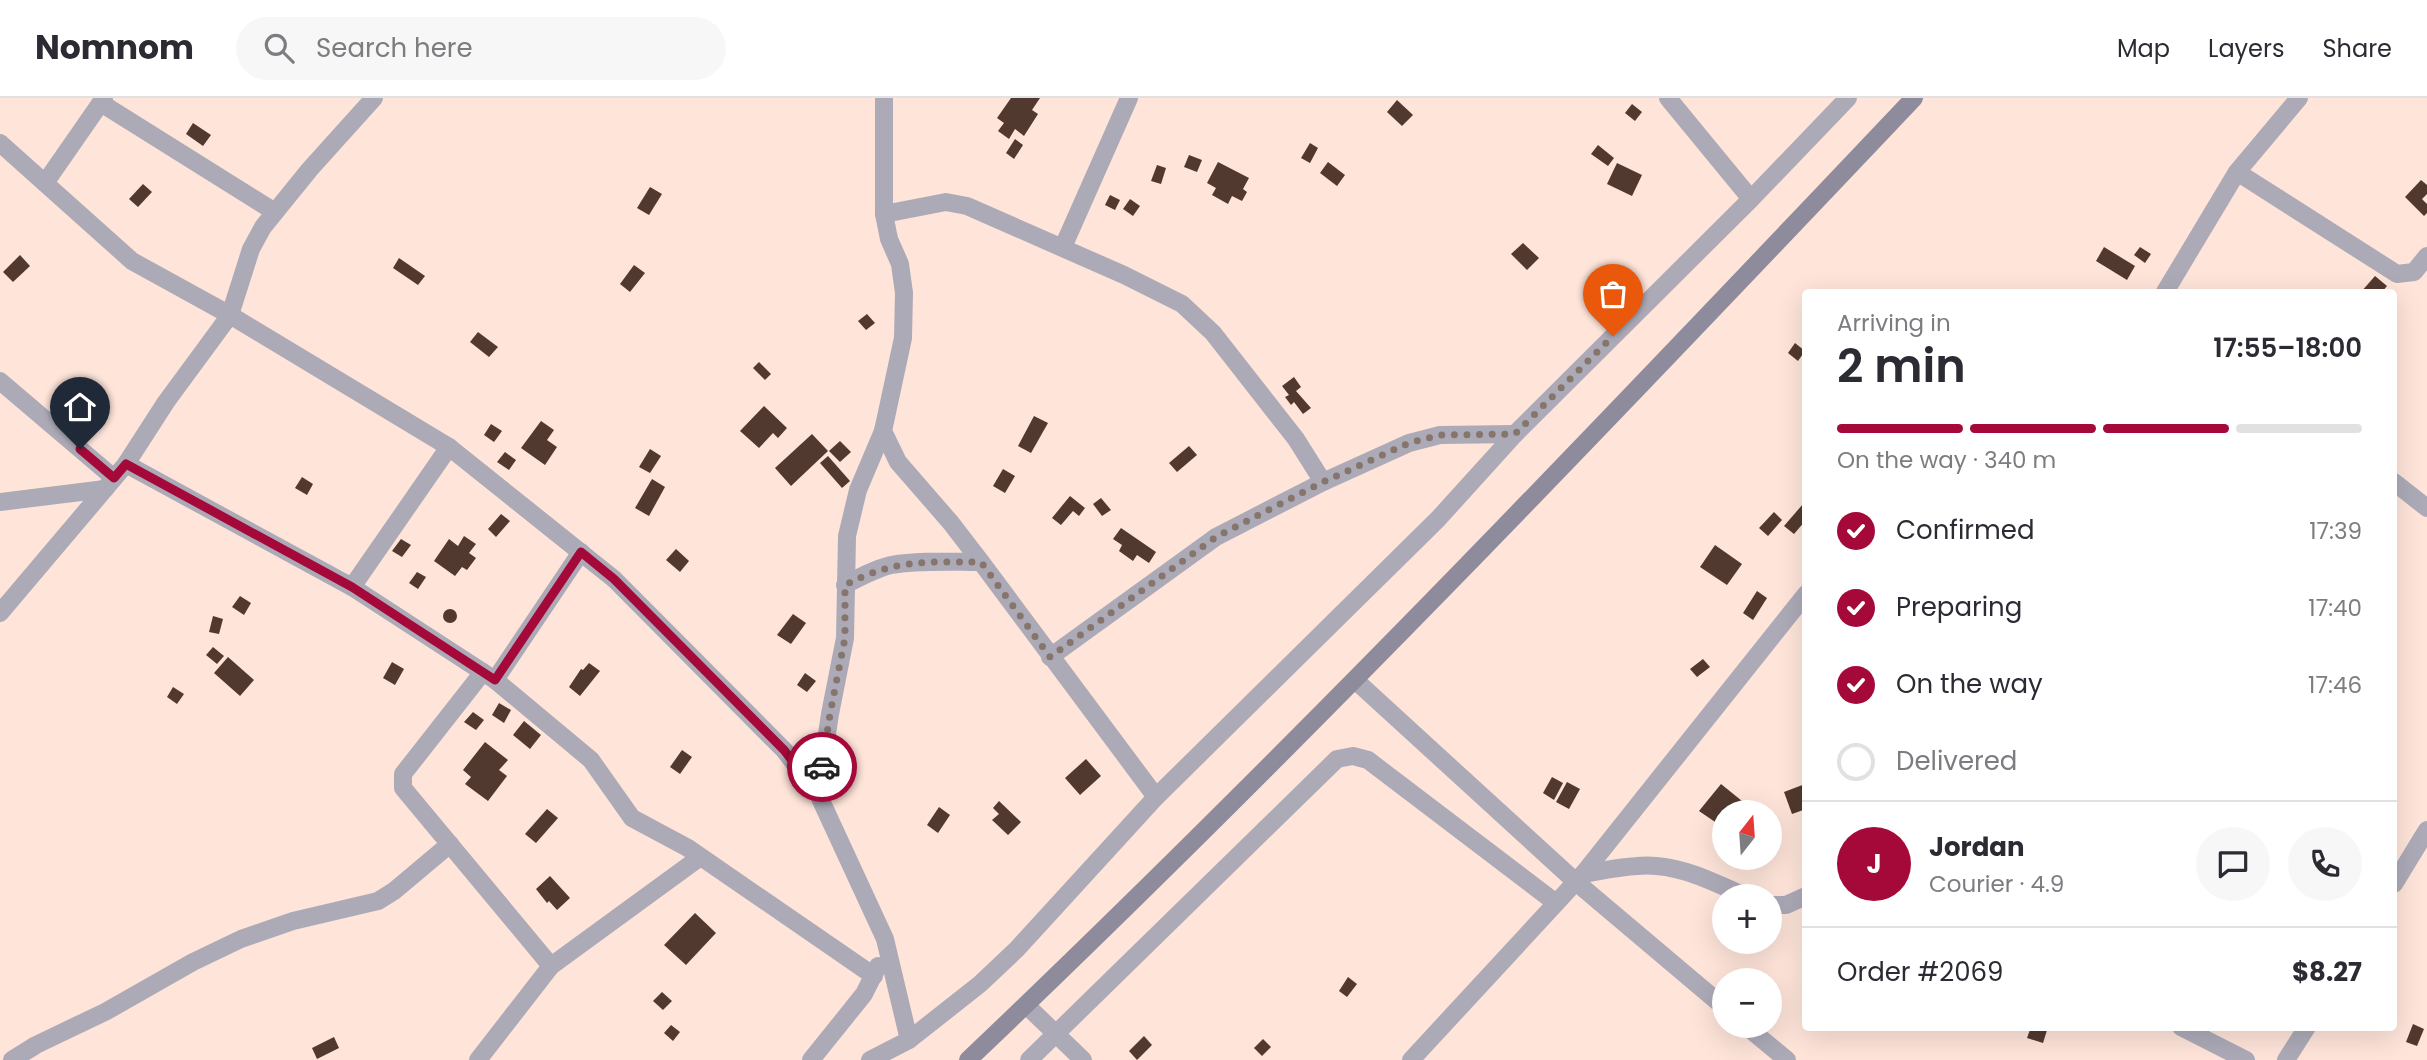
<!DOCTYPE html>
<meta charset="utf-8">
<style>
:root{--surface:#fff;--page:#f7f7f7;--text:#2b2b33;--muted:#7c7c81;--line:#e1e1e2;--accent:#a40939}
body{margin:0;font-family:Poppins,sans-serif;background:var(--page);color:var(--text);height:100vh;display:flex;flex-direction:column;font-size:26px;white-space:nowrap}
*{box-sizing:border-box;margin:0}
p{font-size:23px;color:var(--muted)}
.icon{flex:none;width:38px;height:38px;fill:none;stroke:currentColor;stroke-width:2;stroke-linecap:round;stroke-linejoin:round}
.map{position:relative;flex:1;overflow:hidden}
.side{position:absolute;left:1802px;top:191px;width:595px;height:742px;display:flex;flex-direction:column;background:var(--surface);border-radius:7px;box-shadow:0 7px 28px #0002}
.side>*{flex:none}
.needle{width:46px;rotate:17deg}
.tools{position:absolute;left:1712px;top:702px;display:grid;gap:14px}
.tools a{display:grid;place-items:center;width:70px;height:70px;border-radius:50%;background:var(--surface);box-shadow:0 7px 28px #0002;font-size:35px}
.pin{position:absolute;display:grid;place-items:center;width:60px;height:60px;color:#fff;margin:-72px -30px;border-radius:50% 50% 50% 0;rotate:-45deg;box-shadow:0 0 7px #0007}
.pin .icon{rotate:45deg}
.courier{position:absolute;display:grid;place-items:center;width:70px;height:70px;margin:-35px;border:5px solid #a40939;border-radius:50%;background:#fff;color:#222;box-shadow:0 2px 9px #0007}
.summary em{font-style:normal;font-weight:600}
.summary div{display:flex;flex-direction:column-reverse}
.summary{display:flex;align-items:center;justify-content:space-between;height:119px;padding:0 35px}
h1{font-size:46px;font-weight:600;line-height:52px}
.bar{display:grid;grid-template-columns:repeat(4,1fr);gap:10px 7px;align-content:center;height:84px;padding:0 35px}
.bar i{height:9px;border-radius:5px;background:var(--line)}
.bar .current{background:var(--accent)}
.bar p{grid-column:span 4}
.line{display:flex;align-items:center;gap:18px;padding:0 35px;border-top:2px solid var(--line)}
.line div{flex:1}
.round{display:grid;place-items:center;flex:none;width:74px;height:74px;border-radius:37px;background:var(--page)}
ol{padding:0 35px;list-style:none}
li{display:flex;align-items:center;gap:21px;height:77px}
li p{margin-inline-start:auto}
li .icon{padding:7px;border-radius:50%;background:var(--accent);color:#fff;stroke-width:4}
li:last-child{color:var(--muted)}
li i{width:38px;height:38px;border:4px solid var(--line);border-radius:50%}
header{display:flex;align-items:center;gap:42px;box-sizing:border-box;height:98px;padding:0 35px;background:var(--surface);border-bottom:2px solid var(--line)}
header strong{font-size:33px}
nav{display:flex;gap:38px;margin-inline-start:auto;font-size:24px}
.search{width:490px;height:63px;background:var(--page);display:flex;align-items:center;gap:18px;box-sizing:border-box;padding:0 24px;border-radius:38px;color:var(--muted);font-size:26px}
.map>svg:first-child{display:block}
.building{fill:#52392f}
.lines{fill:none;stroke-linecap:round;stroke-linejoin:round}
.minor{stroke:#acaab7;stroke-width:18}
.tertiary{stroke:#acaab7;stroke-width:18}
.secondary{stroke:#8e8b9d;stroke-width:18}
.done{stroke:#86756d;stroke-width:7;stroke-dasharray:0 12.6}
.route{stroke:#a40939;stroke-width:9}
</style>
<header>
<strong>Nomnom</strong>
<div class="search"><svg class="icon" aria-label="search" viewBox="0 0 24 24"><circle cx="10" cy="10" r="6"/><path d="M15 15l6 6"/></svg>Search here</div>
<nav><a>Map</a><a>Layers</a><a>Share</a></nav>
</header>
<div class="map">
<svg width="2427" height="962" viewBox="0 0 2427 962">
<rect width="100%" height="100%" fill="#fee4d9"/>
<g class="building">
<polygon points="1011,0 1040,0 1032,12 1038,16 1024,38 1015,31 1009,41 998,33 1004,25 997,20"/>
<polygon points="1397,2 1413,17 1402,28 1387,14"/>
<polygon points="1632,6 1642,14 1635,23 1625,15"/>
<polygon points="193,25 211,37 203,48 186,36"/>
<polygon points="1015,41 1023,47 1014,61 1006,55"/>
<polygon points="1310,45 1318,50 1310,65 1301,60"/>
<polygon points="1598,47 1614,60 1608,68 1591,56"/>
<polygon points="1189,57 1202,62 1197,74 1184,69"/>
<polygon points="1218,64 1249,80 1243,91 1247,94 1242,103 1232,98 1228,106 1212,97 1216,90 1207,85"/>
<polygon points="1328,64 1345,77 1337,88 1320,75"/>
<polygon points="1617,65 1642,77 1632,98 1607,86"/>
<polygon points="1157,67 1166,70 1161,86 1151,83"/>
<polygon points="2421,82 2427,87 2427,96 2422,101 2427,106 2427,115 2424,118 2405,99"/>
<polygon points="143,86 152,94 138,109 129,101"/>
<polygon points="650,89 662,96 649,117 637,110"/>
<polygon points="1110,97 1120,102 1115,112 1105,107"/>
<polygon points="1130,101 1140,108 1133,118 1123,111"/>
<polygon points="1523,145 1539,160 1527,172 1511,156"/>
<polygon points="2104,149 2135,168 2127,182 2096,163"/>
<polygon points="2140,149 2151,156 2145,165 2134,157"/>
<polygon points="20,157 30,168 13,184 3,174"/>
<polygon points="399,160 425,178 418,187 393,170"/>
<polygon points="634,167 645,175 630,194 620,186"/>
<polygon points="2375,178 2387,188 2382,194 2361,194"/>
<polygon points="867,216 875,225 866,232 858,223"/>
<polygon points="478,234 498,249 489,259 470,244"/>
<polygon points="1795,245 1805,253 1798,263 1788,255"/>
<polygon points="759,264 771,276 765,282 753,270"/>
<polygon points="1294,279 1301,289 1296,293 1311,310 1303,316 1294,304 1291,307 1285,299 1289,297 1282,288"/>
<polygon points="764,308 787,330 778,340 773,335 759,350 740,333"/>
<polygon points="1034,318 1048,325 1031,355 1018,348"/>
<polygon points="541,323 554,332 547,342 557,349 545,367 521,350"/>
<polygon points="491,326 502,333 494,344 484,337"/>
<polygon points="812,336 828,353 791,388 775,370"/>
<polygon points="840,343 851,354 840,364 829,353"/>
<polygon points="1189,348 1197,357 1177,374 1169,365"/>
<polygon points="650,351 661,358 650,375 639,369"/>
<polygon points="505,354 516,362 509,372 497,364"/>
<polygon points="828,358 850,383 842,390 820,365"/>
<polygon points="1003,371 1015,378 1005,395 993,388"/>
<polygon points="302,379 313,386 307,397 295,390"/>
<polygon points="652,381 665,389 649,418 635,410"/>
<polygon points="1070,398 1085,410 1079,418 1073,413 1061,427 1052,420"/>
<polygon points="1101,400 1111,412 1102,418 1093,406"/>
<polygon points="1803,406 1806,409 1806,422 1794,436 1784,428"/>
<polygon points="1774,414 1782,422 1768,438 1759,430"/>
<polygon points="501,416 510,423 496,439 488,431"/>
<polygon points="1121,430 1156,454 1149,465 1137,457 1133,463 1119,453 1122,447 1113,441"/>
<polygon points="464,438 476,446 469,455 476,460 467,472 462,469 455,478 434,463 449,441 458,448"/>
<polygon points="401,441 411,447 402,459 392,453"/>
<polygon points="1715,447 1742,466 1727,487 1700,469"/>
<polygon points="676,451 689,463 680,474 666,462"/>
<polygon points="417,474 426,479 418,491 409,485"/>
<polygon points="1757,493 1767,500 1753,522 1743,515"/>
<polygon points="240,498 251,505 244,517 232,509"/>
<circle cx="450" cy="518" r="7"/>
<polygon points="793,516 806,525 791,546 777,537"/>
<polygon points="213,518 223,521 219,536 209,534"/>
<polygon points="213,549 224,558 217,566 206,557"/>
<polygon points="228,559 254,582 240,598 214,575"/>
<polygon points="1703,561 1710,569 1697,579 1690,571"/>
<polygon points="392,564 404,571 395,587 383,580"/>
<polygon points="589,565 600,573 580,598 569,589 581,571 583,572"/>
<polygon points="805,575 816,583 807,594 797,587"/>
<polygon points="173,589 184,596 177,606 167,599"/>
<polygon points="499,605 511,612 504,625 492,617"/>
<polygon points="473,614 484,622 476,632 464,624"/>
<polygon points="524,623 541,637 530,651 513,637"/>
<polygon points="485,644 508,662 499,672 507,678 488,703 465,686 471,679 463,672"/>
<polygon points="682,652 692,659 680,676 670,669"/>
<polygon points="1086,661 1101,678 1080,697 1065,680"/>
<polygon points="1552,679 1563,685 1554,702 1543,695"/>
<polygon points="1567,684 1580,691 1569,711 1556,704"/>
<polygon points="1721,686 1742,703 1733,714 1724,714 1724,725 1721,728 1699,713"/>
<polygon points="1805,686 1806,711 1792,716 1784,694"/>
<polygon points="999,703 1021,724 1008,737 992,722 999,716 993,710"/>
<polygon points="939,709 950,717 938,735 927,727"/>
<polygon points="547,711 558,720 536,745 525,736"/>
<polygon points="550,778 570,800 557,812 549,803 547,805 536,791"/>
<polygon points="695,815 716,835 686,867 664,847"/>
<polygon points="1348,879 1357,886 1347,899 1339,893"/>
<polygon points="662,894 672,903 663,912 653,903"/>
<polygon points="2413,926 2424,931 2417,948 2406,944"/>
<polygon points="671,927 680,934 673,943 664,935"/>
<polygon points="2031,929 2048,929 2043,945 2027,940"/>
<polygon points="1144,938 1152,947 1137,962 1129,953"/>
<polygon points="334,939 339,950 317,961 312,950"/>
<polygon points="1263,941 1271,949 1262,958 1254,950"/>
</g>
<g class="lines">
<g class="minor">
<polyline points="884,0 884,116 889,141 900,166 904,195 903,240 883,333 898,364 951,425 981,464 1156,699"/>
<polyline points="1668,0 1751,101"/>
<polyline points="101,5 275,114"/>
<polyline points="0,45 132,163 230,217 449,349 614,481 784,652 818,696 885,841 909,942"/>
<polyline points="2237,74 2397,176 2414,174 2427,158"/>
<polyline points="45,85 104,0"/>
<polyline points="884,116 946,104 967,108 1124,177 1182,206 1213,235 1296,341 1323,384"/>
<polyline points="1063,149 1129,0"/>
<polyline points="2165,194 2237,74 2299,0"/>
<polyline points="0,283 114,380"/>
<polyline points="126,366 352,489 495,582 591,662 632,720 688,750 874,878"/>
<polyline points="2394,384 2427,410"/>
<polyline points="0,404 105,391"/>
<path d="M845,487C860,479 875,471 891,467C920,462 952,464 981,464"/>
<polyline points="352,489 449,349"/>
<polyline points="0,515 126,366 166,304 230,217 251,151 263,129 310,71 374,0"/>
<polyline points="1050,559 1216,439 1323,384 1409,345 1440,337 1515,336"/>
<polyline points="483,574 403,676 403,690 551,868"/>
<polyline points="495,582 581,454"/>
<polyline points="818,696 830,616 845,540 847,438 858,392 883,333"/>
<path d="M1583,776C1601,773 1619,769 1637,768C1675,764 1711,783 1745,798"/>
<polyline points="2394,786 2427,732"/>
<polyline points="1769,807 1786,807 1806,798"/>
<polyline points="1026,907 1083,962"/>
<polyline points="2181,929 2246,962"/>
<polyline points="12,962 36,947 105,914 193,864 241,841 293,823 378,803 394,793 450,746"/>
<polyline points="478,962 551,868 699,760"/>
<polyline points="811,962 864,896 878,868"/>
<polyline points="870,962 909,942 980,886 1017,851 1156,699 1438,421 1515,336 1751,101 1848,0"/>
<polyline points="1029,962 1337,661 1353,658 1368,662 1556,805"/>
<polyline points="1411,962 1583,776 1806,496"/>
<polyline points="2286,962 2307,929"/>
</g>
<g class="tertiary">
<polyline points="1355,582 1576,784 1724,909"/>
<polyline points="1746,928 1787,962"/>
</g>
<path class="secondary" d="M968,962C1294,652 1605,326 1914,0"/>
</g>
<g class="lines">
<path class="done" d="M822,669L830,616L845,540V487C895,461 926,464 981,464L1050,559L1216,439L1323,384L1409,345L1440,337L1515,336L1613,238"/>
<polyline class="route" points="80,351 114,380 126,366 352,489 495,582 581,454 614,481 784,652 818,696 822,669"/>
</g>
</svg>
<div class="tools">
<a><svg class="needle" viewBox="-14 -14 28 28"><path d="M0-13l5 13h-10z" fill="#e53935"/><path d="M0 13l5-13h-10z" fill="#7c7c81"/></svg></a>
<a>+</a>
<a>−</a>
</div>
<div class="pin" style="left:1613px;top:238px;background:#ea580c"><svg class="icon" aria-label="bag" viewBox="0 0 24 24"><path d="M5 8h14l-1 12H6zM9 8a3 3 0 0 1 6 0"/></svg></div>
<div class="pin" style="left:80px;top:351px;background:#1f2937"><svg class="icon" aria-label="home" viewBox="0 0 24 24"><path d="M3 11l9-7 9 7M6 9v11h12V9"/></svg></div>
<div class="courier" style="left:822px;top:669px"><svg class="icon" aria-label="car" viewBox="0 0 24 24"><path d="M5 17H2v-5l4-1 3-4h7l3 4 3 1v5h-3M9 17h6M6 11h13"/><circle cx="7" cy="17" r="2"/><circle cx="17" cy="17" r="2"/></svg></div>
<section class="side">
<div class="summary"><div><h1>2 min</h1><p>Arriving in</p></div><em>17:55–18:00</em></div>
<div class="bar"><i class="current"></i><i class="current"></i><i class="current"></i><i></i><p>On the way · 340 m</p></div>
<ol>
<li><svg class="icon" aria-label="check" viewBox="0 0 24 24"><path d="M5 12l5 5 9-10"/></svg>Confirmed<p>17:39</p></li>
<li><svg class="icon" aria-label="check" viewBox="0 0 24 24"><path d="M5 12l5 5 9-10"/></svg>Preparing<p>17:40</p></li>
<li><svg class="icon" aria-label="check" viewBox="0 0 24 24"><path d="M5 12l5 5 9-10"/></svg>On the way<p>17:46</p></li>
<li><i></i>Delivered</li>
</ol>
<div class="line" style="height:126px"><b class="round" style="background:var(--accent);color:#fff">J</b><div><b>Jordan</b><p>Courier · 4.9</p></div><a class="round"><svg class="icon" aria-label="chat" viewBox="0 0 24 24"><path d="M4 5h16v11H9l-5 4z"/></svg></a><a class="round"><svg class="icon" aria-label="phone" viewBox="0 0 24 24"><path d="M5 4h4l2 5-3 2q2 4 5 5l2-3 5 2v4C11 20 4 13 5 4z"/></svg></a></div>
<div class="line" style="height:91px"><div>Order #2069</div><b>$8.27</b></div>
</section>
</div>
